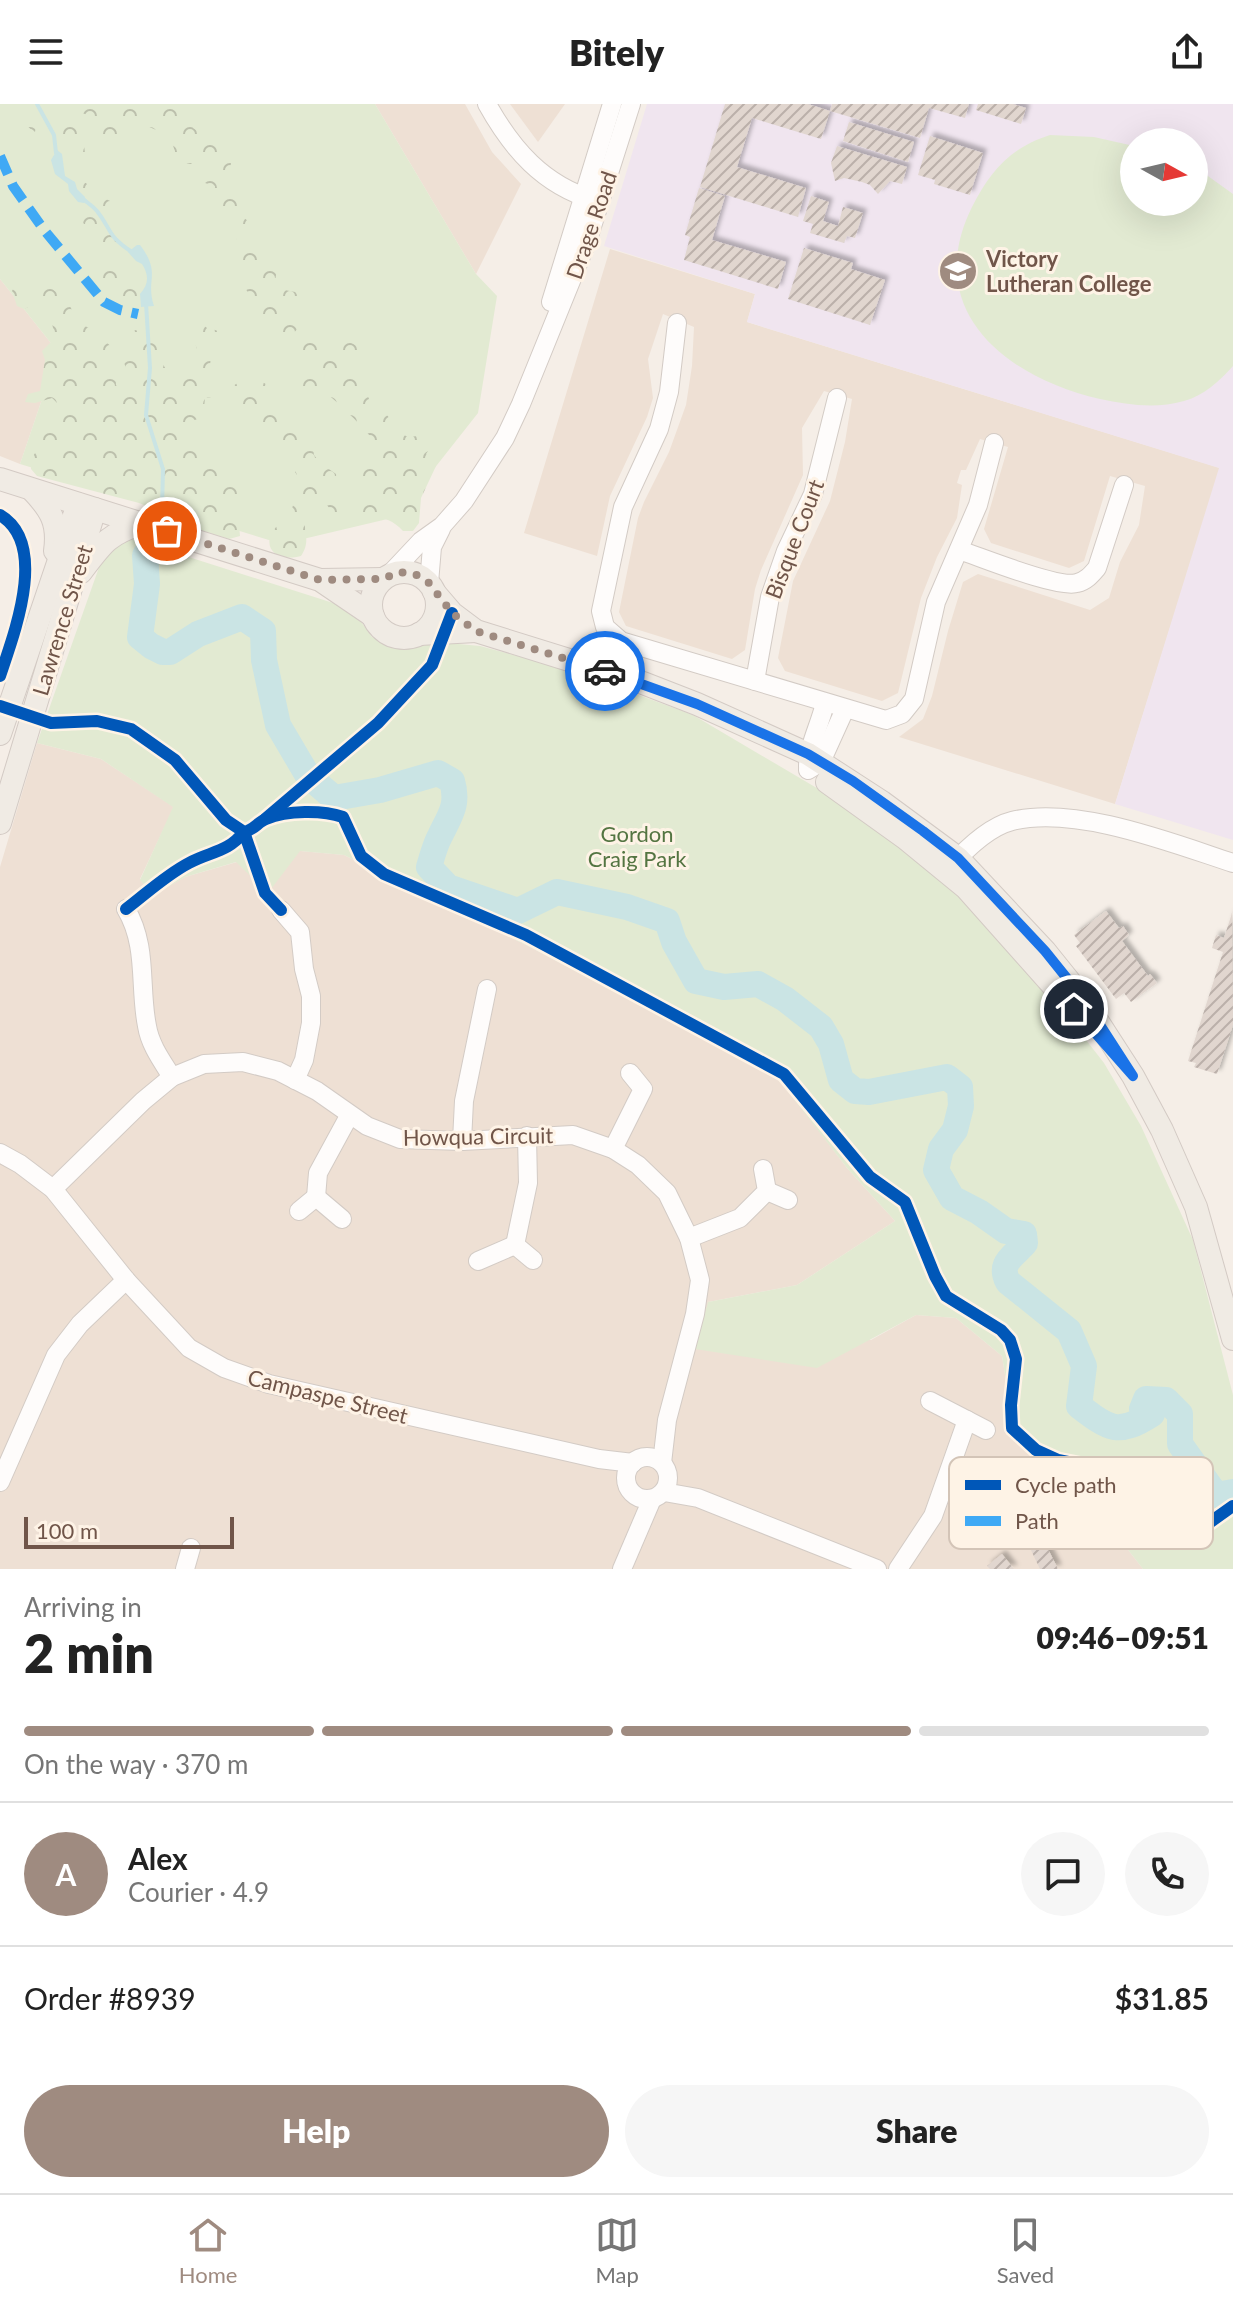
<!DOCTYPE html>
<meta charset="utf-8">
<style>
:root{--surface:#fff;--page:#f6f6f6;--text:#222;--muted:#767676;--line:#e0e0e0;--accent:#9f8b80}
body{margin:0;font-family:Lato,sans-serif;background:var(--page);color:var(--text);height:100vh;display:flex;flex-direction:column;font-size:30px;white-space:nowrap}
*{box-sizing:border-box;margin:0}
p{font-size:26px;color:var(--muted)}
.icon{flex:none;width:44px;height:44px;fill:none;stroke:currentColor;stroke-width:2;stroke-linecap:round;stroke-linejoin:round}
.map{position:relative;height:1465px;overflow:hidden}
.side{display:flex;flex-direction:column;background:var(--surface);flex:1}
.side>*{flex:none}
.needle{width:52px;rotate:98deg}
.fabs{position:absolute;left:1120px;top:24px;display:grid;gap:16px}
.fabs a{display:grid;place-items:center;width:88px;height:88px;border-radius:50%;background:var(--surface);box-shadow:0 8px 32px #0002;font-size:40px}
.scale{position:absolute;left:24px;bottom:20px;width:210px;box-sizing:border-box;padding-left:8px;border:4px solid #705549;border-top:0;font-size:22px;line-height:28px;white-space:nowrap;color:#705549;-webkit-text-stroke:6px #fef3e6;paint-order:stroke}
.pin{position:absolute;display:grid;place-items:center;width:68px;height:68px;color:#fff;margin:-34px;border:4px solid #fff;border-radius:50%;box-shadow:0 2px 8px #0007}
.courier{position:absolute;display:grid;place-items:center;width:80px;height:80px;margin:-40px;border:6px solid #1a73e8;border-radius:50%;background:#fff;color:#222;box-shadow:0 2px 10px #0007}
.overview em{font-style:normal;font-weight:800}
.overview div{display:flex;flex-direction:column-reverse}
.overview{display:flex;align-items:center;justify-content:space-between;height:136px;padding:0 24px}
h1{font-size:52px;font-weight:800;line-height:60px}
.bar{display:grid;grid-template-columns:repeat(4,1fr);gap:12px 8px;align-content:center;height:96px;padding:0 24px}
.bar i{height:10px;border-radius:6px;background:var(--line)}
.bar .selected{background:var(--accent)}
.bar p{grid-column:span 4}
.line{display:flex;align-items:center;gap:20px;padding:0 24px;border-top:2px solid var(--line)}
.line div{flex:1}
.round{display:grid;place-items:center;flex:none;width:84px;height:84px;border-radius:42px;background:var(--page)}
.button{display:flex;gap:16px;margin-top:auto;padding:16px 24px}
.button a{flex:1;height:92px;border-radius:48px;background:var(--accent);color:#fff;font-size:32px;font-weight:800;line-height:92px;text-align:center}
.button a+a{background:var(--page);color:var(--text)}
header{display:flex;justify-content:space-between;align-items:center;height:104px;padding:0 24px;background:var(--surface);font-size:36px;font-weight:800}
.tab-bar{display:flex;justify-content:space-around;align-items:center;height:112px;border-top:2px solid var(--line);background:var(--surface);font-size:22px;color:var(--muted)}
.tab-bar a{display:grid;justify-items:center;gap:4px}
.tab-bar .selected{color:var(--accent)}
.map>svg:first-child{display:block}
.residential{fill:#eee0d4}
.education{fill:#f0e5ef;fill-rule:evenodd}
.green{fill:#e2ead2}
.forest{fill:url(#forest-crowns)}
.water{fill:#cae4e4}
.lines{fill:none;stroke-linecap:round;stroke-linejoin:round}
.stream{stroke:#cae4e4;stroke-width:4}
.river{stroke:#cae4e4;stroke-width:26}
.building{fill:url(#building-hatch);filter:url(#shadow)}
.minor-casing{stroke:#d3cbc5;stroke-width:20}
.major-casing{stroke:#d3cac4;stroke-width:24}
.minor{stroke:#fefcfb;stroke-width:18}
.major{stroke:#f0ebe4;stroke-width:22}
.quiet{stroke:#3fa9f5;stroke-width:10;stroke-dasharray:20 10;stroke-linecap:butt}
.cycleway-casing{stroke:#fef3e6;stroke-width:17}
.cycleway{stroke:#0057b8;stroke-width:12}
.done{stroke:#9f8b80;stroke-width:8;stroke-dasharray:0 14.4}
.route{stroke:#1a73e8;stroke-width:10}
.labels{text-anchor:middle;dominant-baseline:central;stroke-width:6;stroke-linejoin:round;paint-order:stroke}
.street-label{font-size:22px;fill:#705549;stroke:#fef3e6}
.poi-label{font-size:22px;font-weight:bold;fill:#705549;stroke:#fef3e6;text-anchor:start}
.park-label{font-size:22px;fill:#547542;stroke:#fef3e6}
.key{fill:#fef3e6;stroke:#d3c4b7;stroke-width:2}
.key-label{font-size:22px;fill:#705549}
</style>
<header><svg class="icon" aria-label="menu" viewBox="0 0 24 24"><path d="M4 6h16M4 12h16M4 18h16"/></svg>Bitely<svg class="icon" aria-label="share" viewBox="0 0 24 24"><path d="M12 15V3M7 8l5-5 5 5M5 13v7h14v-7"/></svg></header>
<div class="map">
<svg width="1233" height="1465" viewBox="0 0 1233 1465">
<defs>
<pattern id="forest-crowns" width="20" height="18" patternUnits="userSpaceOnUse" patternTransform="scale(2)"><rect width="20" height="18" fill="#e2ead2"/><path d="M2 6a3 3 0 1 1 6 0M12 15a3 3 0 1 1 6 0" fill="none" stroke="#bcc0ac"/></pattern>
<pattern id="building-hatch" width="6" height="6" patternUnits="userSpaceOnUse" patternTransform="scale(2)"><rect width="6" height="6" fill="#e1d6cf"/><path d="M-1 1l2-2M0 6l6-6M5 7l2-2" fill="none" stroke="#bbb0aa"/></pattern>
<filter id="shadow"><feDropShadow dx="4" dy="-4" stdDeviation="2" flood-color="#0004"/></filter>
</defs>
<rect width="100%" height="100%" fill="#f5eee7"/>
<g class="residential">
<polygon points="375,0 465,0 492,48 521,80 476,170"/>
<polygon points="510,0 565,0 538,38"/>
<polygon points="610,145 755,190 747,218 1220,364 1115,700 899,633 923,615 932,592 948,527 963,478 978,470 1090,506 1109,494 1120,458 1139,421 1145,382 1110,372 1084,457 1069,464 991,439 984,425 1008,343 980,335 966,366 961,366 957,379 962,381 957,414 937,453 921,494 898,589 882,597 785,567 778,554 793,477 830,397 845,338 852,295 824,287 802,324 803,371 761,466 755,485 745,546 732,555 626,522 619,508 638,414 644,398 669,348 686,301 692,262 694,223 663,210 648,255 653,294 647,313 610,392 597,452 524,429"/>
<polygon points="0,175 58,248 20,360 0,352"/>
<polygon points="37,639 101,655 174,703 140,775 153,791 185,773 237,758 300,747 344,751 532,844 780,976 847,1064 895,1117 797,1181 708,1198 871,1236 916,1211 956,1214 1002,1252 1008,1289 1006,1330 1045,1358 1052,1390 1108,1397 1129,1447 1143,1465 0,1465 0,763"/>
</g>
<path class="education" d="M647,0H1233V736L1115,700L1219,364L747,218L755,190L604,142ZM1134,38H1194V98H1134Z"/>
<g class="green">
<polygon points="0,0 375,0 476,170 497,192 478,309 396,413 282,440 20,360 58,248 0,175"/>
<path d="M1050,31L1094,33L1134,42V98H1194V62L1233,90V262C1220,277 1203,292 1184,297C1156,305 1128,301 1100,295C1006,274 921,206 972,103C991,66 1010,44 1050,31Z"/>
<polygon points="129,434 352,505 372,533 390,541 411,545 438,538 480,542 571,566 693,611 871,716 1009,837 1104,959 1141,1022 1193,1136 1233,1291 1233,1465 1143,1465 1129,1447 1108,1397 1052,1390 1045,1358 1006,1330 1008,1289 1002,1252 956,1214 916,1211 817,1264 695,1245 708,1198 797,1181 895,1117 847,1064 779,976 532,844 344,751 300,747 268,789 236,758 185,773 154,791 140,776 173,703 101,655 37,639 103,452"/>
</g>
<g class="forest">
<path d="M11,0H32L38,10L35,28C22,21 23,8 11,0Z"/>
<path d="M64,0H185L193,24L212,36L231,59L229,72L223,78L234,84L242,112L256,124L261,136V147L271,148C280,162 276,168 274,184L295,188L302,195C302,211 304,222 290,232L265,223L259,213L256,200L245,184L235,124L216,105L213,92L215,82L205,79V57L199,53L191,60L180,59C174,51 175,40 168,33C162,27 151,25 143,19L138,26L124,21L121,40L117,46C93,45 100,25 89,11L81,9L85,50L82,57H77L66,48C64,30 57,19 64,0Z"/>
<polygon points="79,78 86,79 94,89 110,97 111,105 106,113 114,121 122,122 127,137 121,147 104,144 100,135 81,117 88,92"/>
<path d="M107,166L117,167L127,174V184L137,186L140,205C113,212 103,191 102,168Z"/>
<path d="M38,178C48,180 63,192 69,201C78,214 72,216 89,224L92,232C122,241 115,256 116,282L129,272L123,256L127,225L142,227L146,218L153,220L164,243L160,255L168,269L186,261L199,251L194,236V220L199,217L207,224L219,227C224,234 222,243 219,252L211,253L210,261L220,275L222,285L218,292L205,294L203,314L186,318L185,327C204,337 201,331 206,352L212,357L220,359L230,375L246,380L248,398L238,410L240,432L229,435L183,421L178,415L139,399L37,372L31,365C31,353 33,349 43,343V321L56,316C60,307 61,301 52,294L35,299L25,298L28,290L40,287L45,256L42,247L54,235C55,219 47,207 32,201L24,205L17,202L12,187L15,181Z"/>
<path d="M305,232L324,244L333,236L348,237L357,242L360,253L358,266L374,308L381,307L388,312L392,327L409,333L426,331L430,344L426,350L436,362L421,394L419,419L413,427H403C378,399 353,427 333,409C328,404 324,394 318,389L315,407L305,409C302,426 312,436 301,452C267,461 256,430 290,413L294,397L302,389V379L295,368L298,359L271,341V333L277,323L272,318C255,319 241,315 229,302L232,282C259,268 275,279 279,309L299,319L312,338L314,351L320,359L336,370L337,386L347,394L361,389L365,395L369,392L368,384L360,375L372,335C369,328 329,289 322,287C316,285 309,285 303,283L295,272L297,266L304,259L292,250L291,241L297,233Z"/>
</g>
<g class="water">
<polygon points="57,46 62,50 65,72 75,78 77,85 85,93 84,99 78,98 69,87 68,80 55,70 51,56"/>
<path d="M137,141H140C162,170 145,175 154,202L141,203L140,190C149,180 149,171 142,160L136,157L128,148Z"/>
</g>
<g class="lines">
<g class="stream">
<polyline points="37,0 54,31 56,49"/>
<path d="M82,94C86,98 93,102 97,107C112,126 107,132 132,148"/>
<polyline points="146,199 150,264 146,311 163,365 162,407"/>
</g>
<path class="river" d="M145,451L147,480L140,533L151,542L163,548H170L198,530L242,513L263,527L264,556L278,621L308,672L334,694L380,686L438,669L452,677C459,701 450,711 440,732C435,741 432,753 429,763L448,783L518,807L557,788L627,803L667,817L674,838L696,877L724,883L758,880L785,895L821,923L831,940L841,976L855,987L869,988L947,973L960,983L961,1002L955,1026L941,1045L936,1066L952,1094L979,1108L1006,1127L1024,1130L1025,1139C1013,1153 998,1159 1008,1178L1069,1227L1084,1262L1079,1302C1109,1325 1118,1332 1152,1310L1142,1305L1146,1295L1166,1296L1180,1310V1340L1216,1391L1233,1388"/>
</g>
<g class="building">
<polygon points="725,0 808,0 830,7 821,35 752,14 737,63 806,84 798,113 700,83"/>
<polygon points="832,0 969,0 965,14 929,4 920,34 830,7"/>
<polygon points="978,0 1013,0 1026,4 1021,20 976,6"/>
<polygon points="849,18 914,38 908,58 843,37"/>
<polygon points="930,32 983,49 970,91 934,80 935,76 918,71"/>
<polygon points="837,42 907,63 902,80 890,77 878,90 870,81 862,78 844,74 835,77 831,59"/>
<polygon points="699,84 725,92 712,136 786,158 778,185 684,156 690,133 685,131"/>
<polygon points="811,92 829,98 823,117 838,122 843,103 863,109 855,134 847,132 844,139 810,129 813,120 803,117"/>
<polygon points="804,144 853,159 851,165 885,176 870,221 788,195"/>
<polygon points="1106,807 1119,824 1123,822 1129,831 1122,837 1148,872 1150,870 1157,879 1131,898 1124,889 1116,895 1076,842 1080,839 1074,831"/>
<polygon points="1232,809 1233,921 1217,970 1194,963 1196,959 1188,957 1223,848 1212,844 1216,831 1224,834"/>
<polygon points="1043,1435 1058,1465 1040,1465 1029,1442"/>
<polygon points="1002,1450 1014,1465 990,1465 987,1462"/>
</g>
<g class="lines">
<defs>
<g id="minor">
<path d="M487,0C512,45 543,81 594,96"/>
<polyline points="551,198 612,0"/>
<polyline points="677,219 669,288 659,325 623,403 601,507 605,523 621,537 886,616 902,610 914,595 936,498 978,401 994,339"/>
<path d="M959,446C981,453 1058,485 1077,479C1086,477 1091,471 1097,464L1124,381"/>
<polyline points="389,471 421,437 442,422 464,397 505,334 521,300 588,135 631,0"/>
<polyline points="429,479 432,443 441,425"/>
<polyline points="755,577 770,493 786,447 813,390 837,294"/>
<path d="M808,663C808,642 820,621 825,599"/>
<polyline points="808,666 821,658 845,605"/>
<path d="M949,764C965,746 988,723 1012,717C1075,701 1172,739 1233,759"/>
<path d="M126,805C148,842 139,883 147,922C150,941 162,957 172,973"/>
<polyline points="281,806 300,828 304,865 311,892 311,919 304,956 295,976"/>
<polyline points="527,1032 528,1079 515,1141 533,1156"/>
<polyline points="462,1037 464,997 487,885"/>
<polyline points="613,1045 643,985 630,969"/>
<polyline points="0,1049 20,1060 53,1085 126,1176 189,1244 224,1264 269,1280 599,1355 633,1359"/>
<polyline points="53,1085 143,997 172,973 204,960 243,958 278,967 317,987 367,1022 400,1035 462,1037 573,1031 613,1045 638,1061 667,1089 689,1134 700,1176 695,1210 667,1316 662,1359"/>
<polyline points="767,1087 788,1096"/>
<polyline points="316,1093 318,1069 349,1012"/>
<polyline points="299,1107 316,1093 342,1115"/>
<polyline points="689,1134 740,1114 767,1087 763,1065"/>
<polyline points="478,1157 515,1141"/>
<polyline points="930,1297 986,1326"/>
<circle cx="647" cy="1374" r="21"/>
<polyline points="0,1378 56,1251 80,1220 126,1176"/>
<polyline points="664,1388 698,1394 877,1465"/>
<polyline points="185,1465 191,1444"/>
<polyline points="622,1465 652,1395"/>
<polyline points="898,1465 933,1412 967,1316"/>
</g>
<g id="major">
<polyline points="0,375 320,476 373,512"/>
<path d="M32,386C51,406 59,419 55,447"/>
<path d="M81,468C103,439 107,431 142,419"/>
<circle cx="404" cy="501" r="33"/>
<polyline points="321,476 383,475"/>
<polyline points="434,488 452,509 476,527 643,579 697,600 808,650 882,698 958,754 1045,847 1082,893 1133,972 1162,1026 1196,1103 1233,1235"/>
<polyline points="419,530 476,527"/>
<polyline points="0,630 78,400"/>
<polyline points="827,678 905,734 966,784 1071,902"/>
<polyline points="0,719 95,405"/>
</g>
</defs>
<use href="#minor" class="minor-casing"/>
<use href="#major" class="major-casing"/>
<use href="#minor" class="minor"/>
<use href="#major" class="major"/>
<polyline class="quiet" points="0,52 13,82 44,126 104,198 120,206 138,210"/>
<defs>
<g id="cycleway">
<path d="M0,411C49,440 14,530 0,572"/>
<path d="M0,602L51,619L97,617L131,625L175,656L226,716L244,728C254,726 258,718 266,715C287,706 323,706 343,713L361,752L384,770L526,831L784,970L870,1073L905,1098L935,1172L946,1192L1001,1226L1010,1236L1016,1255L1011,1301L1012,1324L1036,1346L1058,1356L1108,1366L1124,1379L1154,1418L1185,1433L1197,1435L1202,1424L1233,1402"/>
<polyline points="265,715 378,619 432,561 452,509"/>
<path d="M126,805C147,789 166,771 189,759C211,747 227,749 244,728L265,789L281,806"/>
</g>
</defs>
<use href="#cycleway" class="cycleway-casing"/>
<use href="#cycleway" class="cycleway"/>
</g>
<g class="lines">
<polyline class="done" points="167,427 320,476 383,475 398,468 415,470 429,479 452,509 476,527 605,567"/>
<polyline class="route" points="605,567 697,600 808,650 853,677 923,727 958,754 1045,847 1082,893 1133,972 1074,905"/>
</g>
<defs>
<symbol id="school-disc" viewBox="-11 -11 22 22"><circle r="9.5" fill="#9f8b80" stroke="#fef3e6"/><path d="M0-5L7-2L0 1L-7-2ZM-4 1L0 2.5L4 1V4Q0 6-4 4Z" fill="#fff"/></symbol>
</defs>
<g fill-rule="evenodd">
<use href="#school-disc" x="936" y="145" width="44" height="44"/>
</g>
<g class="labels">
<g class="street-label">
<text transform="translate(591 121) rotate(-71)">Drage Road</text>
<text transform="translate(794 435) rotate(-69)">Bisque Court</text>
<text transform="translate(62 516) rotate(-73)">Lawrence Street</text>
<text transform="translate(478 1032) rotate(-1)">Howqua Circuit</text>
<text transform="translate(328 1292) rotate(14)">Campaspe Street</text>
</g>
<g class="poi-label">
<text x="986" y="154">Victory<tspan x="986" dy="25">Lutheran College</tspan></text>
</g>
<g class="park-label">
<text x="637" y="729">Gordon<tspan x="637" dy="25">Craig Park</tspan></text>
</g>
</g>
<rect x="949" y="1353" width="264" height="92" rx="12" class="key"/>
<rect x="965" y="1376" width="36" height="10" fill="#0057b8"/>
<rect x="965" y="1412" width="36" height="10" fill="#3fa9f5"/>
<g class="key-label">
<text x="1015" y="1389">Cycle path</text>
<text x="1015" y="1425">Path</text>
</g>
</svg>
<div class="fabs">
<a><svg class="needle" viewBox="-14 -14 28 28"><path d="M0-13l5 13h-10z" fill="#e53935"/><path d="M0 13l5-13h-10z" fill="#767676"/></svg></a>
</div>
<div class="scale">100 m</div>
<div class="pin" style="left:167px;top:427px;background:#ea580c"><svg class="icon" aria-label="bag" viewBox="0 0 24 24"><path d="M5 8h14l-1 12H6zM9 8a3 3 0 0 1 6 0"/></svg></div>
<div class="pin" style="left:1074px;top:905px;background:#1f2937"><svg class="icon" aria-label="home" viewBox="0 0 24 24"><path d="M3 11l9-7 9 7M6 9v11h12V9"/></svg></div>
<div class="courier" style="left:605px;top:567px"><svg class="icon" aria-label="car" viewBox="0 0 24 24"><path d="M5 17H2v-5l4-1 3-4h7l3 4 3 1v5h-3M9 17h6M6 11h13"/><circle cx="7" cy="17" r="2"/><circle cx="17" cy="17" r="2"/></svg></div>
</div>
<section class="side">
<div class="overview"><div><h1>2 min</h1><p>Arriving in</p></div><em>09:46–09:51</em></div>
<div class="bar"><i class="selected"></i><i class="selected"></i><i class="selected"></i><i></i><p>On the way · 370 m</p></div>
<div class="line" style="height:144px"><b class="round" style="background:var(--accent);color:#fff">A</b><div><b>Alex</b><p>Courier · 4.9</p></div><a class="round"><svg class="icon" aria-label="chat" viewBox="0 0 24 24"><path d="M4 5h16v11H9l-5 4z"/></svg></a><a class="round"><svg class="icon" aria-label="phone" viewBox="0 0 24 24"><path d="M5 4h4l2 5-3 2q2 4 5 5l2-3 5 2v4C11 20 4 13 5 4z"/></svg></a></div>
<div class="line" style="height:104px"><div>Order #8939</div><b>$31.85</b></div>
<div class="button"><a>Help</a><a>Share</a></div>
</section>
<nav class="tab-bar">
<a class="selected"><svg class="icon" aria-label="home" viewBox="0 0 24 24"><path d="M3 11l9-7 9 7M6 9v11h12V9"/></svg>Home</a>
<a><svg class="icon" aria-label="map" viewBox="0 0 24 24"><path d="M3 6l6-2 6 2 6-2v14l-6 2-6-2-6 2zM9 4v14M15 6v14"/></svg>Map</a>
<a><svg class="icon" aria-label="saved" viewBox="0 0 24 24"><path d="M7 4h10v16l-5-4-5 4z"/></svg>Saved</a>
</nav>
